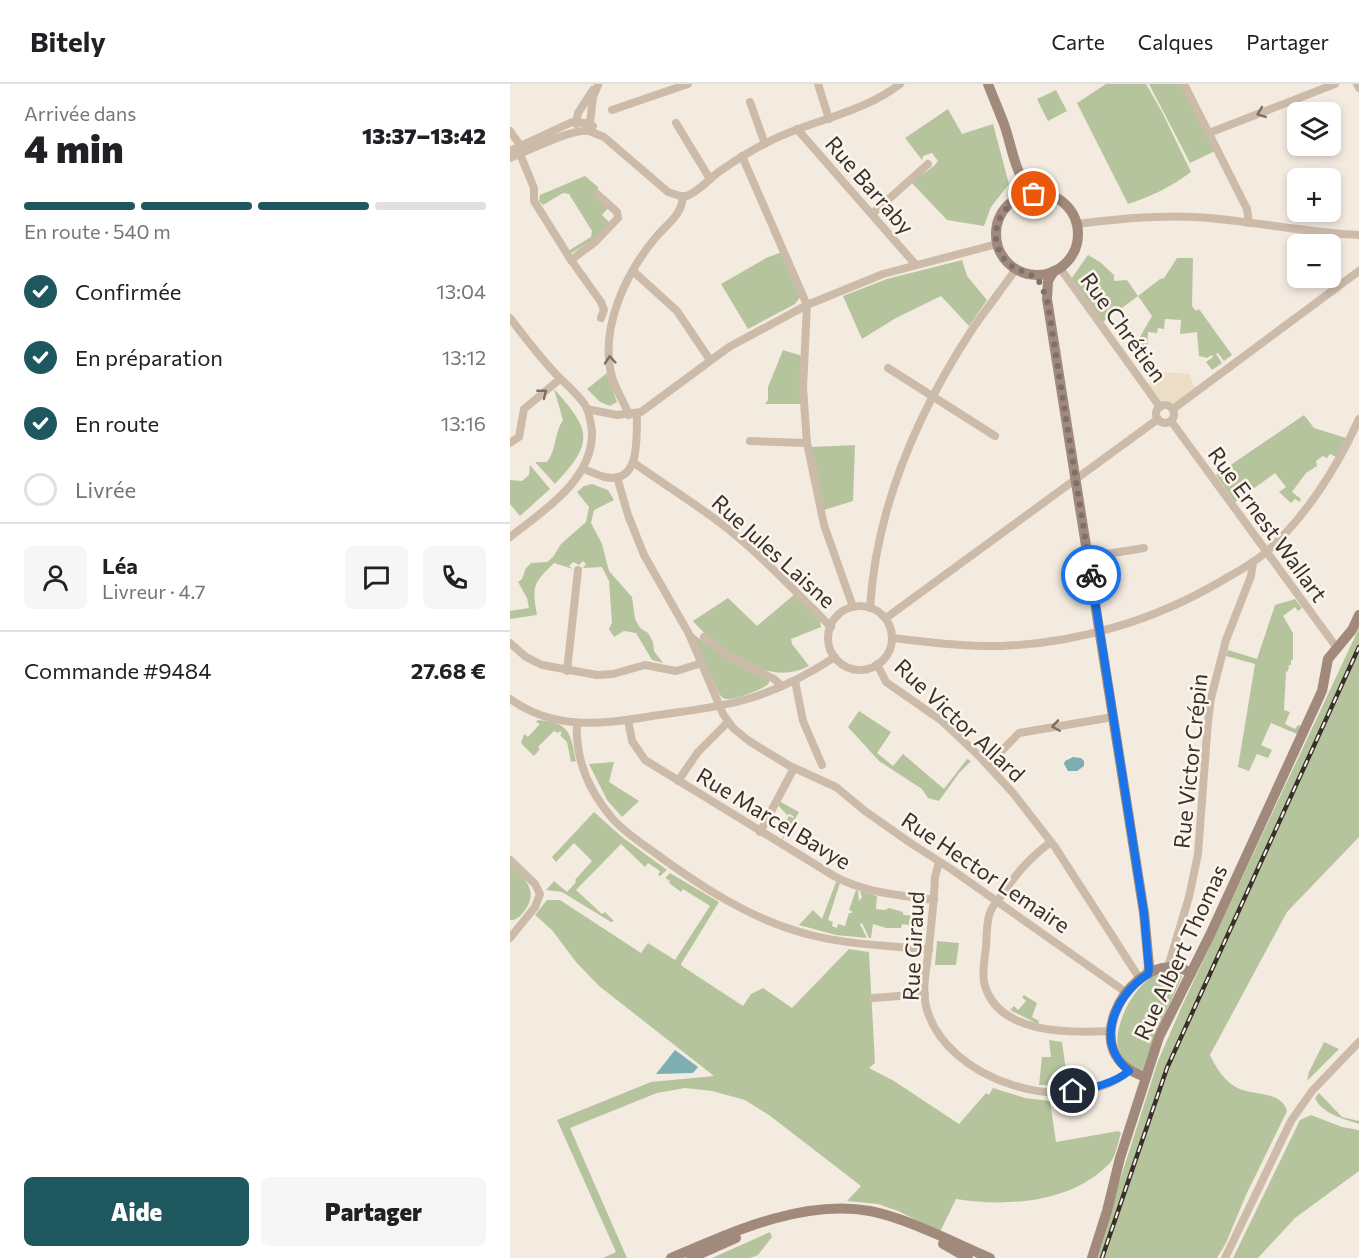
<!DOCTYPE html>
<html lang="fr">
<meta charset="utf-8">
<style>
:root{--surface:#fff;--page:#f6f6f6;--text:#202124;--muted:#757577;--line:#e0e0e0;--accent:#1e575e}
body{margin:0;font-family:Commissioner,sans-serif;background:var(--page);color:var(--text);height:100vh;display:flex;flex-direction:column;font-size:22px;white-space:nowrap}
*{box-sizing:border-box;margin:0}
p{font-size:20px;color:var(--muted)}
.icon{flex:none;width:33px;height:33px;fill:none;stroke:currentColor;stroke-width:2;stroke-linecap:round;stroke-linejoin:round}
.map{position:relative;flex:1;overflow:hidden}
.panel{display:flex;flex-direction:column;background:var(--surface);width:510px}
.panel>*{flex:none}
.tools{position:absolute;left:777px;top:18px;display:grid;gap:12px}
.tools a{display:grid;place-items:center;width:54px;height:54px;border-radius:9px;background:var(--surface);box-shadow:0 3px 9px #0003;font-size:30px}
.pin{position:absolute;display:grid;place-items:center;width:51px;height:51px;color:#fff;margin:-26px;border:3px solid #fff;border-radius:50%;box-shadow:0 2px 6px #0007}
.courier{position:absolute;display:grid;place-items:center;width:60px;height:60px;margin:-30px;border:4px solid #1a73e8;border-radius:50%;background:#fff;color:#222;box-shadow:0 2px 8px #0007}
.headline em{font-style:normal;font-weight:800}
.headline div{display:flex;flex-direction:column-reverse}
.headline{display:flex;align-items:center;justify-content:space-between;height:102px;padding:0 24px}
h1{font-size:39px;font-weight:800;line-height:45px}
.bar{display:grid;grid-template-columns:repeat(4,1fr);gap:9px 6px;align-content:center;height:72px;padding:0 24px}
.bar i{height:8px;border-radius:4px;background:var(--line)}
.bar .active{background:var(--accent)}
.bar p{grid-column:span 4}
.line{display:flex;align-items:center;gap:15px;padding:0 24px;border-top:2px solid var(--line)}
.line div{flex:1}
.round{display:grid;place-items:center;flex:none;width:63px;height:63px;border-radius:9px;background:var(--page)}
ol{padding:0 24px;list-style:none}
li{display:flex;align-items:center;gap:18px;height:66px}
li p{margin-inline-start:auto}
li .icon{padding:6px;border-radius:50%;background:var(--accent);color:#fff;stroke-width:4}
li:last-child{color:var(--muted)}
li i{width:33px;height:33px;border:3px solid var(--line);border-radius:50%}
.primary-button{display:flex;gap:12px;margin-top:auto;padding:12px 24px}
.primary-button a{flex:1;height:69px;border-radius:9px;background:var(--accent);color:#fff;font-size:24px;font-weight:800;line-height:69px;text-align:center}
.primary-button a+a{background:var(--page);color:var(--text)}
header{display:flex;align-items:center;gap:36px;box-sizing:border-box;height:84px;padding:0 30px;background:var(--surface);border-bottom:2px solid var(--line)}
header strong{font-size:28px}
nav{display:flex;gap:33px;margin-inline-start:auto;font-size:21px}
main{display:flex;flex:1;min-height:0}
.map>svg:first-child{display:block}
.green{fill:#b6c49e}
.plaza{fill:#ecddc6}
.water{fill:#7daeb2}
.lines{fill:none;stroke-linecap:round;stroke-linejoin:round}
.street{stroke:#cdbbaa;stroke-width:8}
.secondary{stroke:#a18a7b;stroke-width:10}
.rail-casing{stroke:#3a302a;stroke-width:4.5}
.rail{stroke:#fbf5ed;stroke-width:2;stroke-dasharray:7;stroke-linecap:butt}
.oneway{stroke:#7c6f64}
.done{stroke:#7b716a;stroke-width:6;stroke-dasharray:0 10.8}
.route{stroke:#1a73e8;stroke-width:8}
.labels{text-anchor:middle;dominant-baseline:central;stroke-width:5;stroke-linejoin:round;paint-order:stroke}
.street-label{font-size:22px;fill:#3a302a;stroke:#fbf5ed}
</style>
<header>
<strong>Bitely</strong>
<nav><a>Carte</a><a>Calques</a><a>Partager</a></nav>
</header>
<main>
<section class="panel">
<div class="headline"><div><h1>4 min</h1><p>Arrivée dans</p></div><em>13:37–13:42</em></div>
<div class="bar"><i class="active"></i><i class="active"></i><i class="active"></i><i></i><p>En route · 540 m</p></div>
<ol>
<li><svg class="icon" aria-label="check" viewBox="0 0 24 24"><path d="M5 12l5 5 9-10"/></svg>Confirmée<p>13:04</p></li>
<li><svg class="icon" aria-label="check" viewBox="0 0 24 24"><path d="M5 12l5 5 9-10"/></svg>En préparation<p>13:12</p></li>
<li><svg class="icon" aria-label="check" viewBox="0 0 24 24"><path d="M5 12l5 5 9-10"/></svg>En route<p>13:16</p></li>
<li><i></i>Livrée</li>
</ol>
<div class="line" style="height:108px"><a class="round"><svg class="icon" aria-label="person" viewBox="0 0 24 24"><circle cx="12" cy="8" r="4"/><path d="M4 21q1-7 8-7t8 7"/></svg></a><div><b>Léa</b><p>Livreur · 4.7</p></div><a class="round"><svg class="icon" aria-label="chat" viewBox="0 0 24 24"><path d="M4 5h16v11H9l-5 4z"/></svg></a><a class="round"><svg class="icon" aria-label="phone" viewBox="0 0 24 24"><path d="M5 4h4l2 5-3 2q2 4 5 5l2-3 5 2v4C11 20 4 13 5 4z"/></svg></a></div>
<div class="line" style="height:78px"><div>Commande #9484</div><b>27.68 €</b></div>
<div class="primary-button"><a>Aide</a><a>Partager</a></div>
</section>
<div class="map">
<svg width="849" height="1174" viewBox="0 0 849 1174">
<rect width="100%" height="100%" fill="#f4ebe0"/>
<g class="green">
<path d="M596,0H636L652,28L681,88C661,103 642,112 618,120L567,19Z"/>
<polygon points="639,0 671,0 705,67 680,79"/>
<polygon points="546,6 557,27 538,37 527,15"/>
<path d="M438,25L452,50L483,40L499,100L481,123L474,142L437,136L401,98C409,91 422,86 428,77L422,69L413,72L412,76L395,54Z"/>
<polygon points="75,92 88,103 88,106 83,111 98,124 92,131 100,139 84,155 60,170 58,167 81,153 82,147 59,110 53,109 33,121 29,117 30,111"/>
<polygon points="272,168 291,212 285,220 238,245 211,200 256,174"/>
<polygon points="578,171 590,178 604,191 604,197 617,196 628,212 650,195 654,194 667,174 683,174 682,222 686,227 689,225 722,271 714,277 708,269 706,270 712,279 702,286 696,278 703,273 702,271 697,274 689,272 687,248 670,250 671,236 655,235 654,245 648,244 647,249 638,248 637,267 626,260 642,232 628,212 593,238 561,195"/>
<polygon points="452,176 457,192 477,216 459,242 431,212 386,234 352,255 333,212 377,195"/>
<polygon points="273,266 292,272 291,320 255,320 258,316 258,303"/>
<polygon points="97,289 107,318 100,322 90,318 77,305"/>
<path d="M44,305C81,346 85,358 45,400L25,378H37C47,365 44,349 53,336Z"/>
<polygon points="794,331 804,344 836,354 826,373 820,370 817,374 813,372 806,377 807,382 796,389 782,408 791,415 790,418 785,415 781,419 769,408 776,403 765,389 725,418 706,391"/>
<polygon points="345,361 343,417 314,426 301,363"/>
<polygon points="20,381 40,405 10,432 0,420 0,396 12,397 19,391"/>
<path d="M82,400L98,406L104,416L84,426L81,439L92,460L99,487L122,513L125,535L130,544L138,549L143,558L144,567L153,579L142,576L126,549L114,547L104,553L99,545L102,539L99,497L92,483L73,484L76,480L73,477L69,481L63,478L59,482L63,485L44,479C23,500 22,501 27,531L0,535V527L19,524L17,514L8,498L12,495L16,484L21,479L37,478L43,473L51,460L76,438L79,423L67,408L74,402Z"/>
<path d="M285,510L310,537L311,543L281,555L282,560L299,582C259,604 209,567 183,537L218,514L247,542Z"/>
<polygon points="785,515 792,524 788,527 785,523 773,532 783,549 783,576 781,576 781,581 779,581 778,587 776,588 774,626 780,628 775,640 785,645 788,641 791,642 787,650 761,639 751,661 762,666 758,674 747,670 739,687 728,683 745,580 716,572 718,566 747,575 765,521"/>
<path d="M849,544V753L777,828L700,971C705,982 713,995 724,1002C740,1013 771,1005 777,1027L736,1111L716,1159L707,1174H585L648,977L672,922Z"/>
<path d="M182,549C206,568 231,583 259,596V599C255,605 226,615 218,615C213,615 212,613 209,610Z"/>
<polygon points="349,627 381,648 367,669 383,682 393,670 434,705 457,675 461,677 449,689 429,717 418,714 412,705 369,677 338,643"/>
<path d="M28,636C61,639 60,649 66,677L61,678L57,658L50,651L52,649L50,647L48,649L44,647L28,663L30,665L24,672L11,659L14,650L18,653L30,640L26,638Z"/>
<polygon points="104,678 99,698 129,717 112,733 97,716 79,680"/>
<polygon points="269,717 289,728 271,758 270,755 272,755 275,749 271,746 279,732 283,734 284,733 280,730 277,731 267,720"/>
<polygon points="84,728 112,753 157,786 150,792 148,791 150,787 138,779 135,783 111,760 66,806 92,830 95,828 104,837 101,838 52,808 36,806 44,797 57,808 66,798 65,796 82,777 64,759 46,778 42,773"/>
<path d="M0,781C16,796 31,808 12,830C8,834 6,836 0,836Z"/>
<path d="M160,789L209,818L171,880L172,882L233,922L241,910L253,904L282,924L339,865L359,868L365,979L359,984L384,997L449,1040L476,1009L479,1011L483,1004L515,1014L540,1017L546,1058L608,1047L611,1049C608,1058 606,1072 600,1079C562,1119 497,1123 446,1115L430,1148L388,1127L368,1120L337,1117L351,1102L259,1031L235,1016L202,1007L175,1004L147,1009L60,1044L117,1174H93L106,1168L47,1036L141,998L204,992L89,902L66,878L42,846L25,831L37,816H50L131,869L138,859L165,876L200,822L173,805L171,808L159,799L160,797L155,794Z"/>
<polygon points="326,798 330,799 318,836 323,838 322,842 327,844 328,840 335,842 339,829 342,829 342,827 339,826 346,806 348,807 349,817 352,813 350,807 367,812 366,825 375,826 379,824 393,828 393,831 415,832 414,843 392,840 391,844 376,844 363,840 361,854 359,854 352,839 350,840 357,854 326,851 289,841 303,826 312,835"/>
<polygon points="427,857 449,859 446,881 425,881"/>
<path d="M660,888L670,889L672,893L651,938L634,986L625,985C618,979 610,972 608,963C603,942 625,899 646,891C650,889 655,889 660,888Z"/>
<polygon points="514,911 527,919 522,933 529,937 528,940 500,926 504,922 508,926 516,917 512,913"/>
<polygon points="539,956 552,958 558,1001 529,1001 532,973 541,973"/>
<polygon points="814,958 829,965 797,997 799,988"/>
<path d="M809,1009L832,1033L849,1037V1040C834,1035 812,1030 805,1014Z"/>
<polygon points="801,1031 832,1043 849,1046 849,1087 785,1134 748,1174 723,1174 790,1036"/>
<polygon points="260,1148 262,1153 248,1171 240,1174 202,1174"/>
</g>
<polygon class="plaza" points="635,287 680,290 683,301 687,304 665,320 651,317 638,300 642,298"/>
<g class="water">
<polygon points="563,673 571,674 574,677 574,682 567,687 558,687 554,680 555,677"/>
<polygon points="165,966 188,983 183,989 146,990"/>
</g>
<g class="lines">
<g class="street">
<polyline points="308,0 319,35"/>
<polyline points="674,0 737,125 739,139"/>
<polyline points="847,0 849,4"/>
<polyline points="240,18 255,60"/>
<polyline points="102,26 178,0"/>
<polyline points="166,39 200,95"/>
<polyline points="66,40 68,29 83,6"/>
<polyline points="287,45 406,181"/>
<polyline points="0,47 13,65"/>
<path d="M79,47L94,53L158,108L170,112H177C190,106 199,95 210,87C226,76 242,66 258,58C301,36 351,30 390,0"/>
<polyline points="699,49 825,0"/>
<polyline points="0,67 62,38 75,39 83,42"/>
<polyline points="10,70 24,104 24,117 61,176 91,218 94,226 91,234"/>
<polyline points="232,72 297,221 293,304 297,359 314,441 343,523"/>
<path d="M0,74C20,66 60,45 79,47L83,13L88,1"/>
<polyline points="362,130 418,80"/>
<path d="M567,140C606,135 645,131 685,133C740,136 794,149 849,151"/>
<polyline points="61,176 85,158 108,134 107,128 87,110"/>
<polyline points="550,184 650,323"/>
<polyline points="123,187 167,227 200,276"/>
<path d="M0,234C14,252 28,271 44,288C54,299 67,309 75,321C80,329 81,339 82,348C83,396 33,427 0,453"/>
<polyline points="378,284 485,352"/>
<circle cx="655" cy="330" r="9"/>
<polyline points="77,325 107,331 131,328 219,263 297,221 373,190 487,160"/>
<polyline points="663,325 849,187"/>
<path d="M119,331C114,318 106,306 102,293C89,244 116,189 146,153C158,139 172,131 173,112"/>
<polyline points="661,337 827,564"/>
<polyline points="240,357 297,359"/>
<polyline points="0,359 9,353 14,325 50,295"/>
<path d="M124,379C155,401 188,421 218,445C255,475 287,509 321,543"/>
<path d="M73,385C80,387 87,391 95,393C132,401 126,351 127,329"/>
<polyline points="107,393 118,431 134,471 179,550 213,630 223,644 239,657 278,681 326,703 355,727 402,760 441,785 617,909"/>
<polyline points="578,473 634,464"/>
<circle cx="350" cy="554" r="32"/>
<path d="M360,524C366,423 408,328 463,244C477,224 492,205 506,185"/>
<polyline points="376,534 648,335"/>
<polyline points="194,553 220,573 264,595 272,602"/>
<path d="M382,554C419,558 455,563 491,562C569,559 646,536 713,496C727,488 742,480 755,469C795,434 827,384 849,335"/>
<polyline points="0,559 16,573 32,581 87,591 103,590 135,581 166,587 192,579"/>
<polyline points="367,580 376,598 432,637 468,671 503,709 545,763 630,895"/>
<polyline points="57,587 68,486"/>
<polyline points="285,597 293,637 312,681"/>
<path d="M0,615C48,649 96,639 149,631C176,627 204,624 230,617C265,608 296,592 325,573"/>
<path d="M118,636L122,657L135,676L324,792C355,809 389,811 424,816"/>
<path d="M67,639C65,675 79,707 102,734C114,748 130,758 145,769C190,802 242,836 297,850C336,861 378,861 419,866"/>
<polyline points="478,681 509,649 603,633"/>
<polyline points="168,697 188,668 218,638"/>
<polyline points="250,748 284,684"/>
<path d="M541,758C520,773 506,789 492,811C488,816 484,820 481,826C476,836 477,851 476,862C475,874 472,887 474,898C486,951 560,949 601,947"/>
<polyline points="0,776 25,800 30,810 25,823 0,854"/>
<path d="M429,778L425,793C424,819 421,845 418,871C416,888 412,905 416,922C434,997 561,1036 619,987"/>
<polyline points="658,883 679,813 688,770 698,637 701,614 716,556 741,492 743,478"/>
<polyline points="363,914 415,910"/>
<polyline points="715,1174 781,1037 802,1007 849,958"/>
</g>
<g class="secondary">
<path d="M478,0C483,13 489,27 494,40C502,62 505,94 524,109"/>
<circle cx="527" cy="150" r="41"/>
<polyline points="544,187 538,197 537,215 634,829 639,882 638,890"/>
<path d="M636,993C565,972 615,880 663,883C670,883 675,886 681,889"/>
<polyline points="433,1160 458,1174"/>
<path d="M161,1174C222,1148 293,1115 360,1127C397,1134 445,1159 480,1174"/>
<polyline points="181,1174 226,1154"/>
<polyline points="582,1174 597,1127 610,1074 649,953 700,851 812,607 818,575 842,546 849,531"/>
</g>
<defs>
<polyline id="rail" points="592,1174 657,984 849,563"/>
</defs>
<use href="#rail" class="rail-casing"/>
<use href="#rail" class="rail"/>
</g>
<defs><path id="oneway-chevron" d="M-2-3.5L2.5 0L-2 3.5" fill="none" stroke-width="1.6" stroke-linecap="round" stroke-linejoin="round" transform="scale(1.5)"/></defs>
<g class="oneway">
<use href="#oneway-chevron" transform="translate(751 29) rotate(159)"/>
<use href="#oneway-chevron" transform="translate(100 276) rotate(-95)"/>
<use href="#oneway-chevron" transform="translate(33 309) rotate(-39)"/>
<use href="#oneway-chevron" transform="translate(546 642) rotate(171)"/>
</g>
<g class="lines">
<path class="done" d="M524,110C492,114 474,150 495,176C504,187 517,187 528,195L537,215L581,491"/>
<path class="route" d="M563,1007C583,1004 603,1000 619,987C583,957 606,911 638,890L639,886L634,829L581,491"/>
</g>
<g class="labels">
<g class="street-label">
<text transform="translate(360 101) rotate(49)">Rue Barraby</text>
<text transform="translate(614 243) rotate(54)">Rue Chrétien</text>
<text transform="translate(758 440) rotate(54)">Rue Ernest Wallart</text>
<text transform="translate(264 467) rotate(42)">Rue Jules Laisne</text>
<text transform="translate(450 636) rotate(43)">Rue Victor Allard</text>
<text transform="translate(680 677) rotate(-84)">Rue Victor Crépin</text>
<text transform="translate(264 734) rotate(31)">Rue Marcel Bavye</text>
<text transform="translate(476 788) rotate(34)">Rue Hector Lemaire</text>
<text transform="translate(403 862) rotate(-87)">Rue Giraud</text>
<text transform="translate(670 868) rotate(-65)">Rue Albert Thomas</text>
</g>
</g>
</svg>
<div class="tools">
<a><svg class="icon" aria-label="layers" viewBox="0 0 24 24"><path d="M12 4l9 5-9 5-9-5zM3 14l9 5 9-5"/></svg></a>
<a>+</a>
<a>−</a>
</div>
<div class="pin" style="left:524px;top:110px;background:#ea580c"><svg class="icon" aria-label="bag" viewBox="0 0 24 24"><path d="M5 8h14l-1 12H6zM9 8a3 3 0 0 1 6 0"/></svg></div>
<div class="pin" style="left:563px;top:1007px;background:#1f2937"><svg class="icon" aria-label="home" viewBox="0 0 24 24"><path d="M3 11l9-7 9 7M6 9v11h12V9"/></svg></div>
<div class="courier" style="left:581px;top:491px"><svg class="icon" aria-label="bike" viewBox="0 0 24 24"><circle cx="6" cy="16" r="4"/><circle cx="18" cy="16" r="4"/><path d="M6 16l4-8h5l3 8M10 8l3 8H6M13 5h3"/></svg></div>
</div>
</main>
